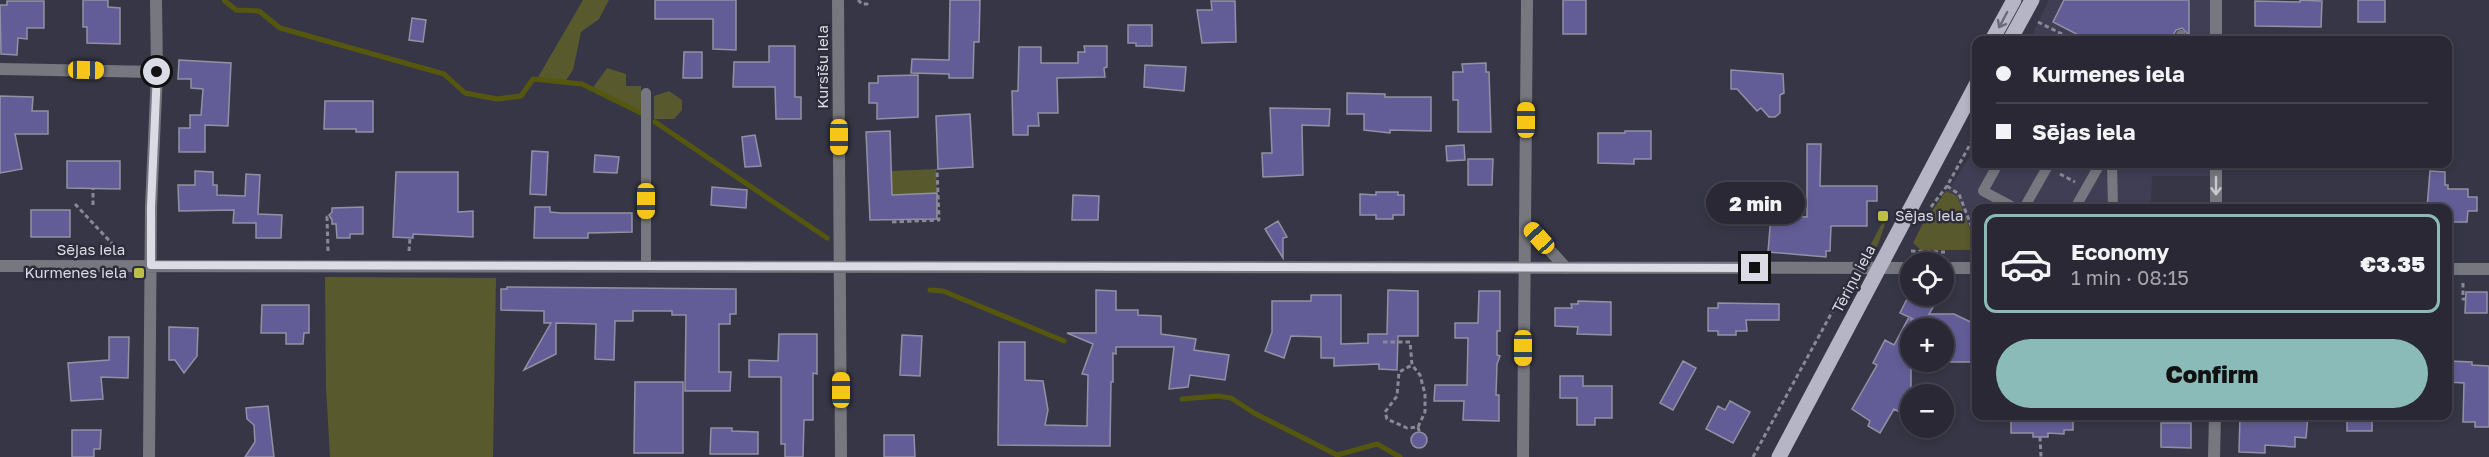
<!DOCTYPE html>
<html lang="en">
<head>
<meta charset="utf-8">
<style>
	:root { --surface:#292834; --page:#353440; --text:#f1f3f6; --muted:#a5a6ac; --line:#45444f; --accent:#8bbbb9 }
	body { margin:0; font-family:"Golos Text",sans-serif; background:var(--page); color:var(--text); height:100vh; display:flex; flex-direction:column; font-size:22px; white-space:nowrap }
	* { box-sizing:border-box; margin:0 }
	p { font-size:20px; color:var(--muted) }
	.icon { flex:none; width:33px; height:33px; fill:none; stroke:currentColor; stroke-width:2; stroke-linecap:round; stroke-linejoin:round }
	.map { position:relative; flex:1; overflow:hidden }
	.panel { position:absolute; left:1972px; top:204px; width:480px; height:216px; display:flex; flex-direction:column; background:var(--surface); border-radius:12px; box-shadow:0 3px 9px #0003,0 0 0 2px var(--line) }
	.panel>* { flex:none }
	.top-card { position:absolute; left:1972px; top:36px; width:480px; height:132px; border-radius:12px; box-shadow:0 3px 9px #0003,0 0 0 2px var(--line); display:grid; align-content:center; height:132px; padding:0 24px; background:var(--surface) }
	.buttons { position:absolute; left:1900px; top:252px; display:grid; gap:12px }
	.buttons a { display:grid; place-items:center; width:54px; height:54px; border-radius:50%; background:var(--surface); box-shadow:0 3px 9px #0003,0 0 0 2px var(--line); font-size:30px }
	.end { position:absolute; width:27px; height:27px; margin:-14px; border:8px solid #dbdbe5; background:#111; box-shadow:0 0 0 3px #111 }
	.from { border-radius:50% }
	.bubble { position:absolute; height:42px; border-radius:21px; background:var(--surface); box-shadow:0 3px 9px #0003,0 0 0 2px var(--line); font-size:20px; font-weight:800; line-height:42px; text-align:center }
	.car { position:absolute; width:18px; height:36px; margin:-18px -9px; border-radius:8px; box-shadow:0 0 4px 2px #0007; background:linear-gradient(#f5c518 24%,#345 0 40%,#f5c518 0 76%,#345 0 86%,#f5c518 0) }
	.top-card b { display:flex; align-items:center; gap:21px; height:57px; font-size:22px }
	.top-card b+b { border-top:2px solid var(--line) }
	.top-card i { width:15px; height:15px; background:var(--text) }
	ul { padding:10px 0 0; list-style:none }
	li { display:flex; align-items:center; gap:18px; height:99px; margin:0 12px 9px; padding:0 12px; border:3px solid transparent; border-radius:12px }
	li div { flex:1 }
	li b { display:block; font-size:22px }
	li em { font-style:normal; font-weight:800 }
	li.current { border-color:var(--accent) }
	li>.icon { width:54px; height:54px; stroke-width:1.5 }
	.cta { display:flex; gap:12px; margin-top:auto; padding:12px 24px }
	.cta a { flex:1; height:69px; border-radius:36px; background:var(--accent); color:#111; font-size:24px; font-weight:800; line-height:69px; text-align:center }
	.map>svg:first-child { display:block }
	.built { fill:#403e54 }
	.green { fill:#585a2d }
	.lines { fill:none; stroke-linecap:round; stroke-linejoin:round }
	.stream { stroke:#56570e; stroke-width:5 }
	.building { fill:#635d97; stroke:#9291a4; stroke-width:1.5 }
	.path { stroke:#898895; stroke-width:3; stroke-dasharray:4.5 3; stroke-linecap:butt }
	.lane { stroke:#77777f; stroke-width:10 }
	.street { stroke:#77777f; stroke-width:12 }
	.primary { stroke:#b5b5c5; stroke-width:15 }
	.oneway { stroke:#6a6a79 }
	.oneway2 { stroke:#c7c7d1 }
	.route { stroke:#dbdbe5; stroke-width:8 }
	.poi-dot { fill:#bcbf44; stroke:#2d2c3b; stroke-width:2 }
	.labels { text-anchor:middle; stroke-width:5; stroke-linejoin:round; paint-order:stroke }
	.street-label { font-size:15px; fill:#dbdbe5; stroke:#2d2c3b }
	.poi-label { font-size:15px; fill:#dbdbe5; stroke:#2d2c3b; text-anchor:start }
</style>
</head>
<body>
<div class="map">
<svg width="2489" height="457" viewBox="0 0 2489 457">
	<rect width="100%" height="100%" fill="#373646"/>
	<path class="built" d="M 2049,0 L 2211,0 L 2211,40 L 2030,40 Z
		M 1977,145 L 1977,164 L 2211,164 L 2211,176 L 2152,176 L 2151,208 L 1977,208 L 1977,248 L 1920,248 L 1916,243 Z"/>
	<path class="green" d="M 583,0 L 609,0 L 599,19 L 581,32 L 573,70 L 565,82 L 537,79 Z
		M 607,68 L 626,74 L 626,86 L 641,86 L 641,113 L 592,89 Z
		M 669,91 L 682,100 L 682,110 L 674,119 L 654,119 L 654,96 Z
		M 936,169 L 937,193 L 892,195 L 892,171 Z
		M 1946,191 L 1957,196 L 1975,242 L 1972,250 L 1921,250 L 1913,243 L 1922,225 Z
		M 1885,223 C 1881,237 1877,251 1867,261 L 1862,261 L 1881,225 Z
		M 325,277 L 496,278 L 493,457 L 330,457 L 326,387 Z"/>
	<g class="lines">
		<path class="stream" d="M 224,0 L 236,10 L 259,11 L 280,28 L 444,74 L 465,93 L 497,99 L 521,96 L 533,79 L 582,84 L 641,113
			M 655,122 L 827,238
			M 930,290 L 943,291 L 1064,341
			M 1182,399 L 1218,396 L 1231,398 L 1254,413 L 1337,455 L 1377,444 L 1400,457"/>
	</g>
	<path class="building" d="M 83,0 L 108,0 L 108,7 L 120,8 L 120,44 L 87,43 L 87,27 L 83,27 Z
		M 655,0 L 736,0 L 736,50 L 713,49 L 713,19 L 655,19 Z
		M 950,0 L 980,0 L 979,42 L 974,42 L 973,78 L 949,78 L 949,74 L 911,73 L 912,59 L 949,60 Z
		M 1563,0 L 1586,0 L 1586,34 L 1563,34 Z
		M 2064,0 L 2189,0 L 2189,35 L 2182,28 L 2176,30 L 2173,35 L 2164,35 L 2161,40 L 2088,40 L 2053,22 Z
		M 2300,0 L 2322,1 L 2321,27 L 2255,26 L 2255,1 L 2300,2 Z
		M 2358,0 L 2385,0 L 2385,22 L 2358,22 Z
		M 7,1 L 44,1 L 44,28 L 27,28 L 27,39 L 18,38 L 17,55 L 1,54 L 0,5 L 7,5 Z
		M 1211,1 L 1235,1 L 1236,42 L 1202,43 L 1197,10 L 1212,10 Z
		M 412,18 L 426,20 L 423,42 L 409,40 Z
		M 1128,25 L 1152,25 L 1152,46 L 1136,46 L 1136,43 L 1128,43 Z
		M 769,46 L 795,46 L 795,97 L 801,97 L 801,119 L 776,119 L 775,87 L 733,87 L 734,62 L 769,62 Z
		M 1084,46 L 1107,46 L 1107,67 L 1104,68 L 1105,77 L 1057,78 L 1058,113 L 1038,113 L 1039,126 L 1028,126 L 1028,135 L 1013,135 L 1012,91 L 1018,91 L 1019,47 L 1041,47 L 1041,63 L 1078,63 L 1078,52 L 1085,52 Z
		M 684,52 L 702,52 L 702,78 L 683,78 Z
		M 179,60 L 231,63 L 228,126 L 205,125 L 205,152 L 179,152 L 179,128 L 190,128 L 190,115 L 201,115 L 203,89 L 191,88 L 191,79 L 178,79 Z
		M 1486,63 L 1486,72 L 1489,72 L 1491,132 L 1458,132 L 1458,100 L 1453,100 L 1453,72 L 1463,72 L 1462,64 Z
		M 1145,65 L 1186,67 L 1184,91 L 1144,87 Z
		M 1731,70 L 1783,74 L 1784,93 L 1780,95 L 1780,113 L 1775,117 L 1769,117 L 1761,108 L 1757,111 L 1737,89 L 1731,89 Z
		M 918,75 L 918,117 L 877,119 L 877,103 L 869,103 L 869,83 L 878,83 L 878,76 Z
		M 1347,93 L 1385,94 L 1385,97 L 1431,97 L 1431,131 L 1390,130 L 1390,133 L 1364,130 L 1364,114 L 1347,114 Z
		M 0,96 L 33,97 L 32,111 L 48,111 L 48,134 L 15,134 L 22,169 L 0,173 Z
		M 325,101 L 373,101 L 373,132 L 356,132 L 356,129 L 324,129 Z
		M 1270,108 L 1330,109 L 1329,126 L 1302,125 L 1303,175 L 1263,177 L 1262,153 L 1272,153 Z
		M 970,114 L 973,167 L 938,169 L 936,116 Z
		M 890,131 L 892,195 L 937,193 L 937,219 L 870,220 L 866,132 Z
		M 1625,131 L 1651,131 L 1651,159 L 1634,159 L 1634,164 L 1598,163 L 1598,133 L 1625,133 Z
		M 755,135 L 761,166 L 745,167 L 742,137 Z
		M 1807,144 L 1821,144 L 1820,186 L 1877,186 L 1877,201 L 1867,201 L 1867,226 L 1831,226 L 1830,251 L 1826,251 L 1826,257 L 1768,252 L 1771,215 L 1807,217 Z
		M 1464,145 L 1465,160 L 1447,161 L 1446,146 Z
		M 532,151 L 548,152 L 546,195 L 530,194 Z
		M 595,155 L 619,157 L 617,173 L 594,172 Z
		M 1468,159 L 1493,159 L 1492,185 L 1468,185 Z
		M 67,161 L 120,161 L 120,189 L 67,188 Z
		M 195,171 L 213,172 L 213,185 L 217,185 L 217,195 L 245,196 L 246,174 L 260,175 L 258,214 L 282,215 L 281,238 L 256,238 L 256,223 L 233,223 L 234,210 L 179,211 L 178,185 L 195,185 Z
		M 2430,171 L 2445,172 L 2445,185 L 2448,185 L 2448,189 L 2468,189 L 2468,197 L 2477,197 L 2477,211 L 2468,211 L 2467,222 L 2448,222 L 2448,208 L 2427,208 Z
		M 396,172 L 458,172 L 458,212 L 473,211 L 473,237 L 413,234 L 413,238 L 393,237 Z
		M 712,187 L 747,190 L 746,208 L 711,205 Z
		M 1376,192 L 1398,192 L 1398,195 L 1404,195 L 1404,215 L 1393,215 L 1393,219 L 1376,219 L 1376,215 L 1360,215 L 1360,194 L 1376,195 Z
		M 1073,195 L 1099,196 L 1098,220 L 1072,220 Z
		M 363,207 L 363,234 L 350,234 L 350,238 L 337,238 L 336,224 L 332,224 L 332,220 L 329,215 L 332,212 L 332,208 Z
		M 535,207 L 550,207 L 550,212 L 561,213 L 632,213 L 632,232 L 588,233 L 588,238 L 534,238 Z
		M 31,210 L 70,210 L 70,237 L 31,237 Z
		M 1278,221 L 1287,237 L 1283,238 L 1283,258 L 1265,229 Z
		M 507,287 L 736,289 L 736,314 L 730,314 L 730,324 L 719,324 L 719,372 L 731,372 L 730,391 L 685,391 L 686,315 L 672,315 L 672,311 L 633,311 L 633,321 L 615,321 L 614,360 L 595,359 L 596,324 L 556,323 L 556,354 L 524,370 L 551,323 L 544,323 L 544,311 L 501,310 L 501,289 L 507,289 Z
		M 1096,290 L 1116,291 L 1116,310 L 1138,310 L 1138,315 L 1161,316 L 1161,334 L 1196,339 L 1194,350 L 1229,355 L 1225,380 L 1190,375 L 1188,387 L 1169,389 L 1174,347 L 1116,347 L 1116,354 L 1113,353 L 1113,382 L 1111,382 L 1110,446 L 998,445 L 999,342 L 1025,342 L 1025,380 L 1043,381 L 1048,410 L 1045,425 L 1087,426 L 1088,375 L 1082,374 L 1093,344 L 1067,333 L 1096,333 Z
		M 1388,290 L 1418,291 L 1418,336 L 1398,336 L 1397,370 L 1379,369 L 1379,364 L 1334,366 L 1334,358 L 1321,358 L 1321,337 L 1291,336 L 1284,358 L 1265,351 L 1272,332 L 1272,301 L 1311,301 L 1311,295 L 1341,295 L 1341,344 L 1368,343 L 1368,334 L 1387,334 Z
		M 1479,291 L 1500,291 L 1500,331 L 1497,331 L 1497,355 L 1500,356 L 1497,364 L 1496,395 L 1499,395 L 1499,421 L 1463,420 L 1464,401 L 1434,401 L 1435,385 L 1467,385 L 1468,338 L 1455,338 L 1455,323 L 1478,323 Z
		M 1911,291 L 1911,296 L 1919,296 L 1935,304 L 1929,314 L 1954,314 L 1977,325 L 1977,362 L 1944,362 L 1944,328 L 1930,328 L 1911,318 L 1911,352 L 1906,362 L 1911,362 L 1911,418 L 1894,409 L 1880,433 L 1868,426 L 1870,421 L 1852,409 L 1877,365 L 1873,363 L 1885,340 L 1894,345 L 1909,317 L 1900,313 Z
		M 2466,292 L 2487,292 L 2487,313 L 2465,313 Z
		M 1578,301 L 1611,302 L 1611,335 L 1577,334 L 1578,327 L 1555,326 L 1555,308 L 1572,308 L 1571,304 L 1578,304 Z
		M 1718,303 L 1779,304 L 1779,320 L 1746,320 L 1747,331 L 1736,331 L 1736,335 L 1718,335 L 1718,331 L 1708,331 L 1708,308 L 1718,308 Z
		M 262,305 L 309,305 L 309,333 L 304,333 L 303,344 L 286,344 L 286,333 L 261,333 Z
		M 169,327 L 198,328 L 197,356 L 184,373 L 175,360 L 169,360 Z
		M 779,334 L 817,334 L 817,374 L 813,373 L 813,420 L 804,420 L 803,457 L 785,457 L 785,444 L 781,444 L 781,377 L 749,377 L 749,360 L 778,361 Z
		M 902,335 L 922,336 L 920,376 L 900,375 Z
		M 109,337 L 129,337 L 128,378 L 101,377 L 103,399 L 71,401 L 68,363 L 109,360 Z
		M 1683,361 L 1696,368 L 1673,410 L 1660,403 Z
		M 2448,361 L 2472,362 L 2472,365 L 2489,366 L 2489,427 L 2475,427 L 2475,422 L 2463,422 L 2464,383 L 2448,382 Z
		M 1560,376 L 1583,376 L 1583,386 L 1612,386 L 1612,418 L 1595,418 L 1595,425 L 1577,425 L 1577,398 L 1560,398 Z
		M 635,382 L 683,382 L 683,453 L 634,453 Z
		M 1730,401 L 1750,412 L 1733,443 L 1706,429 L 1718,406 L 1725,410 Z
		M 268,406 L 274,457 L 245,457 L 255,442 L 254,425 L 247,419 L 246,408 Z
		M 2011,416 L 2073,416 L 2073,430 L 2064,430 L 2064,434 L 2048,433 L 2048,437 L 2033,437 L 2033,433 L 2011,433 Z
		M 2240,416 L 2308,416 L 2306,438 L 2295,437 L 2295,447 L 2265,445 L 2265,453 L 2239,452 Z
		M 2347,416 L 2372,416 L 2372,431 L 2347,431 Z
		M 2161,423 L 2191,423 L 2191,448 L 2161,447 Z
		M 711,428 L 732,428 L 732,431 L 758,432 L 758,454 L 710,454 Z
		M 72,430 L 101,430 L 100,449 L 94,449 L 94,457 L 72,457 Z
		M1411 440a8 8 0 1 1 16 0a8 8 0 1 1-16 0Z
		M 884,435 L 914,435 L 915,457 L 884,457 Z"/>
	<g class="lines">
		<path class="path" d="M 858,0 L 862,4 L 867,4 L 867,0
			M 2038,22 L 2074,40
			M 2060,174 L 2075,182
			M 1947,186 L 1959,194 L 1977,241
			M 75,204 L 119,251
			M 93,205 L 93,189
			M 1931,207 L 1947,186 L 1977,132
			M 892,222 L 939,220 L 937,169
			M 328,251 L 327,217 L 330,217
			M 409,251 L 410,238
			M 1911,251 L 1945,252
			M 2463,283 L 2463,299 L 2465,299
			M 1383,342 L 1410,342 L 1412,365 L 1420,375 L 1425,394 L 1425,412 L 1418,427 L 1407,428 L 1387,419 L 1385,412 L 1397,396 L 1399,372 L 1412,365
			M 1418,427 L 1420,434
			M 2040,437 L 2041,457
			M 1753,457 L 1849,281"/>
		<path class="lane" d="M 2180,40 L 2181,35
			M 1998,164 L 1983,191 L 2015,208
			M 2112,164 L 2113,208
			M 2024,208 L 2049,164
			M 2075,208 L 2100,164
			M 646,265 L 646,93"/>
		<path class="street" d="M 838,0 L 841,457
			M 2216,40 L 2216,0
			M 0,69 L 157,72
			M 2216,164 L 2216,208
			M 1525,223 L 1566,268
			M 0,266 L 1911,268
			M 1944,268 L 1977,268
			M 2448,269 L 2489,269
			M 149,457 L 151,207 L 157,72 L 156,0
			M 1523,457 L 1527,0
			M 2214,457 L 2215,416"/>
		<path class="primary" d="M 1992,40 L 2014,0
			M 2010,40 L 2032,0
			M 1779,457 L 1977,83"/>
	</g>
	<defs><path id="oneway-shaft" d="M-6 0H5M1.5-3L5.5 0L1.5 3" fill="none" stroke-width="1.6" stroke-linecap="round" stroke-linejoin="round" transform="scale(1.5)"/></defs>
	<use class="oneway" href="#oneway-shaft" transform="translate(2003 20) rotate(118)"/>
	<use class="oneway2" href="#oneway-shaft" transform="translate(2216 186) rotate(90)"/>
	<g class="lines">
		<path class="route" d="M 157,72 L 151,207 L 151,265 L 1755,268"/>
	</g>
	<g class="poi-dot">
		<rect x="1877" y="210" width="12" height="12" rx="3"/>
		<rect x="133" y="267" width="12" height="12" rx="3"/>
	</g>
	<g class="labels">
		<g class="street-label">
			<text transform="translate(823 67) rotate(-90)" y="5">Kursīšu iela</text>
			<text x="91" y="255">Sējas iela</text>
			<text transform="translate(1854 279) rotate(-62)" y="5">Tēriņu iela</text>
		</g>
		<g class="poi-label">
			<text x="1895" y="221">Sējas iela</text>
			<text x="127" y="278" text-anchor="end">Kurmenes iela</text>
		</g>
	</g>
</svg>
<div class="buttons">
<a><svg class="icon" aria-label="locate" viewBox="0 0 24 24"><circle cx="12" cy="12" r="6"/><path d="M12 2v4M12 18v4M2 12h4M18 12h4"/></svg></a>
<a>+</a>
<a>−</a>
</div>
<i class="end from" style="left:157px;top:72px"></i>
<i class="end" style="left:1755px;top:268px"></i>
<div class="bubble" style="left:1706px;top:182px;width:99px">2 min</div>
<i class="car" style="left:86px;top:70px;rotate:91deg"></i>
<i class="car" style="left:1526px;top:120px;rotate:0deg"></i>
<i class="car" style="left:839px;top:137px;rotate:180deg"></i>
<i class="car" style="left:646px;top:201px;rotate:180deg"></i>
<i class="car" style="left:1539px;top:238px;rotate:318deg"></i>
<i class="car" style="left:1523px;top:348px;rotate:180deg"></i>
<i class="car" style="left:841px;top:390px;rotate:0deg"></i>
<div class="top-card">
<b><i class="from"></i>Kurmenes iela</b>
<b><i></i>Sējas iela</b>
</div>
<section class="panel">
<ul>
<li class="current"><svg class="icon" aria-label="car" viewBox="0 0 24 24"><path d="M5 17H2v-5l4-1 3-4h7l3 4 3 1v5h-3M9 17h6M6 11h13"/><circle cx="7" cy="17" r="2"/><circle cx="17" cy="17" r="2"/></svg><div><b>Economy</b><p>1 min · 08:15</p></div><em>€3.35</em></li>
</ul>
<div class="cta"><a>Confirm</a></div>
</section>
</div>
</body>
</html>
